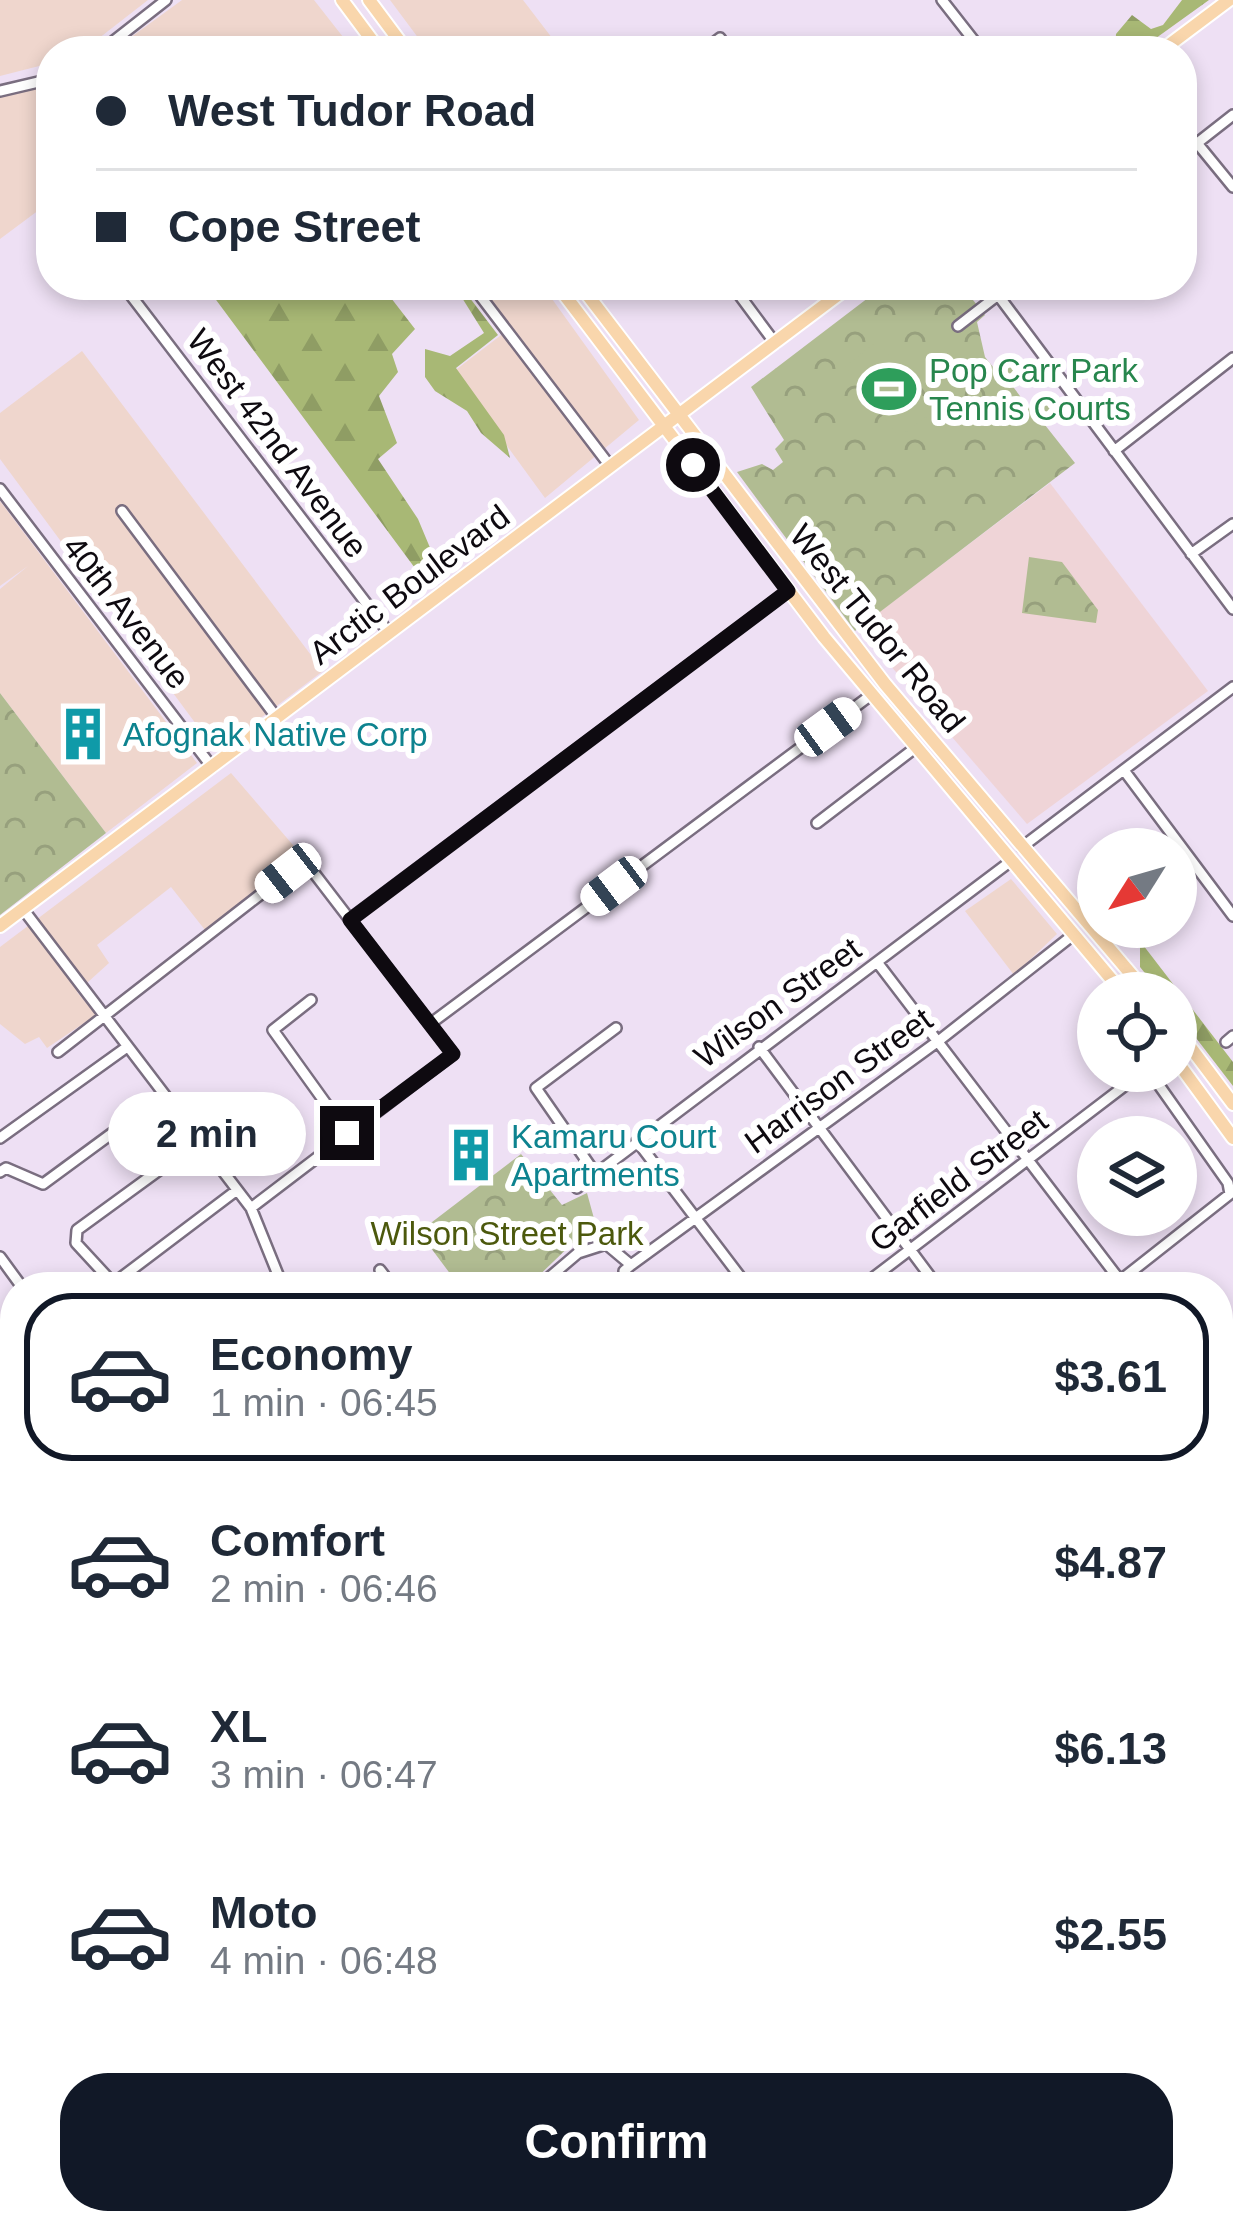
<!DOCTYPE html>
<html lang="en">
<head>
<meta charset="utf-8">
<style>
	:root { --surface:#fff; --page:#f6f6f7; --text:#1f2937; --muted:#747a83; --line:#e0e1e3; --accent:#111827 }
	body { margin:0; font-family:Helvetica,sans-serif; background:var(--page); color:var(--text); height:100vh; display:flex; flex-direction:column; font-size:45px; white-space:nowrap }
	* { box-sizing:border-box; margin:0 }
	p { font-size:39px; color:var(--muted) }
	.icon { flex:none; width:66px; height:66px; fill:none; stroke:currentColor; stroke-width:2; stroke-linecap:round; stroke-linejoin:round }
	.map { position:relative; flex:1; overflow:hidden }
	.drawer { position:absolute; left:0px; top:1272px; width:1233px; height:963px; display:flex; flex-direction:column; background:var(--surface); border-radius:48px 48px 0 0; box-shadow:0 6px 18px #0003 }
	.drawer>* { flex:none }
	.hud { position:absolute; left:36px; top:36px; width:1161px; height:264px; border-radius:48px; box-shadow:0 6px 18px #0003; display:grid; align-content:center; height:264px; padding:0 60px; background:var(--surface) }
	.needle { width:78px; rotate:233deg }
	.fabs { position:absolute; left:1077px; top:828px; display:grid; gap:24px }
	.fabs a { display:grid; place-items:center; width:120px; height:120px; border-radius:50%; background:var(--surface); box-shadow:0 6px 18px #0003; font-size:60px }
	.end { position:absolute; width:54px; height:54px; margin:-27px; border:15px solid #0e0a10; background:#fff; box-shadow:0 0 0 6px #fff }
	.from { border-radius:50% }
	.bubble { position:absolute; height:84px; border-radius:42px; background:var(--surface); box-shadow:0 6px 18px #0003; font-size:39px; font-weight:700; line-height:84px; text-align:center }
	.car { position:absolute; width:36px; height:72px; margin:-36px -18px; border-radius:15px; box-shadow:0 0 9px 3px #0007; background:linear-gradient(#fff 24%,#345 0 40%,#fff 0 76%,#345 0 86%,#fff 0) }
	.hud b { display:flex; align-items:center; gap:42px; height:114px; font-size:45px }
	.hud b+b { border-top:3px solid var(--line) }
	.hud i { width:30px; height:30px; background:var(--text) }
	ul { padding:21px 0 0; list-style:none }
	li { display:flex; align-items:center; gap:36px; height:168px; margin:0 24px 18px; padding:0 36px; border:6px solid transparent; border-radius:48px }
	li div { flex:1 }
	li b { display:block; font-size:45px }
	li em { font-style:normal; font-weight:700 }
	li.current { border-color:var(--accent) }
	li>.icon { width:108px; height:108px; stroke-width:1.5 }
	.primary-button { display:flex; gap:24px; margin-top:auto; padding:24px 60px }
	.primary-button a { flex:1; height:138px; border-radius:48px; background:var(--accent); color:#fff; font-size:48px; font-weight:700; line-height:138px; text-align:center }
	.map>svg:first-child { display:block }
	.commercial { fill:#efd6cd }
	.education { fill:#efd4d7 }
	.forest { fill:url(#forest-firs) }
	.park { fill:url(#park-crowns) }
	.garden { fill:#b1bc92 }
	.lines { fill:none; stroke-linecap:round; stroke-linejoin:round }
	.stream { stroke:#7ca5db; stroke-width:3 }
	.minor-casing { stroke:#7a6e80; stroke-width:14 }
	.major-casing { stroke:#fff; stroke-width:16 }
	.minor { stroke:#fff; stroke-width:9 }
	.major { stroke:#f9d6ac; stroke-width:12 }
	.rail { stroke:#322d35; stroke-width:3; stroke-dasharray:15 15; stroke-linecap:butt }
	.route { stroke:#0e0a10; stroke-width:15 }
	.labels { text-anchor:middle; stroke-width:12; stroke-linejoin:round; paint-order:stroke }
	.leisure-label { font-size:33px; fill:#27864d; stroke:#fff; text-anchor:start }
	.street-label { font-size:33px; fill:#0e0a10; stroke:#fff }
	.culture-label { font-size:33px; fill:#0d838f; stroke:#fff; text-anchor:start }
	.park-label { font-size:33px; fill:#4c590d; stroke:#fff }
</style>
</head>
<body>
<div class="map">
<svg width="1233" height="2234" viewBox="0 0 1233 2234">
	<defs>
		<pattern id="forest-firs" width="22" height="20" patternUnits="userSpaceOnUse" patternTransform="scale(3)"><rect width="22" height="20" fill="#a8b875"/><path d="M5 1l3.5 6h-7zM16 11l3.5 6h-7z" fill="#8f9d64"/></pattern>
		<pattern id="park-crowns" width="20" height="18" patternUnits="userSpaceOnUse" patternTransform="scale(3)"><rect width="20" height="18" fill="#b1bc92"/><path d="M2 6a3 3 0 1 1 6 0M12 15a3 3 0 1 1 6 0" fill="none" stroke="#97a07d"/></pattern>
	</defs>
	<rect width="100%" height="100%" fill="#eee0f4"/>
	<path class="commercial" d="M 0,0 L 148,0 L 85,49 L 51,51 L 51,63 L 0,76 Z
		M 182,0 L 314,0 L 354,51 L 293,51 L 282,37 L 264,51 L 112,51 Z
		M 390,0 L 523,0 L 562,51 L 428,51 Z
		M 51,78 L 51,201 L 0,239 L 0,91 Z
		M 474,285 L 542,285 L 639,420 L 545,498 L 453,372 L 509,329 Z
		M 82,351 L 323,671 L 222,747 L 213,747 L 0,459 L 0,413 Z
		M 0,501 L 197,763 L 106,833 L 0,693 L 0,589 L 28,566 L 0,586 Z
		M 231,773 L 305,859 L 209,935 L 171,887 L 97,945 L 109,963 L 77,992 L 96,1015 L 47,1048 L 39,1037 L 25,1044 L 0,1024 L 0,947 Z
		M 1011,879 L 1057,934 L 1014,975 L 965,911 Z
		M 1218,2200 L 1233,2210 L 1233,2234 L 1141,2234 L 1127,2223 L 1218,2220 Z
		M 872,2220 L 1038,2220 L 1030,2234 L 872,2234 L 867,2228 Z"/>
	<path class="education" d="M 1050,483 L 1208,691 L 1027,824 L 858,628 Z"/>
	<path class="forest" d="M 1182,0 L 1209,0 L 1138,51 L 1115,49 L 1116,34 L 1132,15 L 1151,29 L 1163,25 Z
		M 205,285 L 381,285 L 415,329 L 392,354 L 398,372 L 379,396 L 397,443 L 378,459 L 418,519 L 441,574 L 429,587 Z
		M 454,285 L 460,285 L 498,335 L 456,368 L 504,435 L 510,458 L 481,433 L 467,411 L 435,391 L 425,377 L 425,349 L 450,356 L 484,333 Z
		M 1140,941 L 1233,1062 L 1233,1086 L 1176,1012 L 1176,993 L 1161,993 L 1140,967 Z"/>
	<path class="park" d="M 885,285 L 961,285 L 985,315 L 977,322 L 985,357 L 997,372 L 1010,362 L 1016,372 L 1008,380 L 1029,408 L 1045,397 L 1057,415 L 1045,425 L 1075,463 L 855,631 L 737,472 L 762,464 L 773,470 L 783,462 L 775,449 L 784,440 L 751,387 Z
		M 1029,557 L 1062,562 L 1098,610 L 1096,623 L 1022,613 Z
		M 0,693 L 106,833 L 0,915 Z
		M 521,1154 L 562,1205 L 587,1193 L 598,1233 L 579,1237 L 527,1287 L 460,1287 L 419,1232 Z"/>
	<path class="garden" d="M 878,341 L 933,412 L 899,437 L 845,366 Z"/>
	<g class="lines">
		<path class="stream" d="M 1218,1656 L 1233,1666"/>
		<defs>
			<path id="minor" d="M 942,0 L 982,51
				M 101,51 L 166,0
				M 703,51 L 720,38 L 729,51
				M 0,91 L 51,79
				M 1197,143 L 1233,187
				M 1182,155 L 1233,115
				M 123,285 L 389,633
				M 472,285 L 610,466
				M 732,285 L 775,343
				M 998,295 L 1233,609
				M 958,326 L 1011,285
				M 1114,451 L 1233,358
				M 0,489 L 212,767
				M 122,511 L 277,718
				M 1191,554 L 1233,524
				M 1126,773 L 1233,916
				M 817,823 L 915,748
				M 1022,847 L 1233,687
				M 23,909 L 251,1208 L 283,1287
				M 350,919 L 788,591
				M 877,962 L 1125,1287
				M 311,1000 L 273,1030 L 347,1133
				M 1096,1015 L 1098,1015
				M 430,1024 L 871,695
				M 1226,1042 L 1233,1036
				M 759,1047 L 938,1287
				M 58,1052 L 288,873 L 311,869 L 453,1054 L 251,1208
				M 0,1138 L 127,1047
				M 199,1141 L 77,1230 L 76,1243 L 112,1282 L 118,1280 L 237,1190
				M 637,1141 L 748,1287
				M 0,1172 L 6,1168 L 43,1184 L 164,1095
				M 595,1173 L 536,1088 L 616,1028
				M 577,1188 L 1011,861
				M 0,1257 L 22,1287
				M 631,1265 L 941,1039 L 1073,935
				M 380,1270 L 393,1287
				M 538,1287 L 578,1253 L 606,1244 L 631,1265
				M 627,1287 L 624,1271 L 631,1265
				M 861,1287 L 1144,1071
				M 1112,1287 L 1230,1194 L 1228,1183 L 1149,1071
				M 1218,1537 L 1233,1525
				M 0,1538 L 15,1527
				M 1218,1567 L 1233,1586
				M 1218,1747 L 1233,1756
				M 1218,1819 L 1233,1795
				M 0,1952 L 15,1972
				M 1218,2086 L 1233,2062
				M 0,2183 L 15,2203
				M 1218,2193 L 1233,2201
				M 28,2220 L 39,2234
				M 202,2220 L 214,2234
				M 635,2220 L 645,2234
				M 345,2234 L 364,2220
				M 582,2234 L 601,2220
				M 736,2234 L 756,2220
				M 935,2234 L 944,2220"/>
			<path id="major" d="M 342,0 L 380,51
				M 369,0 L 407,51
				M 1161,51 L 1229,0
				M 557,285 L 824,637 L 1123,993
				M 580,285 L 885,684 L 1147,993
				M 0,926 L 851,285
				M 1176,1028 L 1233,1104
				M 1176,1060 L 1233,1138
				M 0,1382 L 15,1402
				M 1218,1407 L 1233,1396
				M 1218,1439 L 1233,1427
				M 0,1845 L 15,1840
				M 1082,2220 L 1097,2234
				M 1103,2220 L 1121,2234
				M 104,2234 L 122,2220
				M 144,2234 L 163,2220"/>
		</defs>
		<use href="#minor" class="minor-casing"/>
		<use href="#major" class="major-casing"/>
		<use href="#minor" class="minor"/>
		<use href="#major" class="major"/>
		<path class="rail" d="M 1218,2003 L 1233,1979
			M 1074,2234 L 1083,2220"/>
	</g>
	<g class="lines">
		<path class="route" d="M 347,1133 L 453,1054 L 350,920 L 788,591 L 693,465"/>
	</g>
	<defs>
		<symbol id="stadium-bare" viewBox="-9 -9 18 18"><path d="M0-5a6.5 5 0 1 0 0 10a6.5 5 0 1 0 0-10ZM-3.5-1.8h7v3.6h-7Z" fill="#2e9e5b" stroke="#fff" stroke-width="2.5" paint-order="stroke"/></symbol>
		<symbol id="building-bare" viewBox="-9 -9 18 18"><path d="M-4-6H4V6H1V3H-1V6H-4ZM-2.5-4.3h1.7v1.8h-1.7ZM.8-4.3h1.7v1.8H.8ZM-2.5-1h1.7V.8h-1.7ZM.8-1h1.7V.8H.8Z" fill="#0f9aa8" stroke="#fff" stroke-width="2.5" paint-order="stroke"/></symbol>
	</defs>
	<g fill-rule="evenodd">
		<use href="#stadium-bare" x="851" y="351" width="76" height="76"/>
		<use href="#building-bare" x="45" y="696" width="76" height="76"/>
		<use href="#building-bare" x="433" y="1117" width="76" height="76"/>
	</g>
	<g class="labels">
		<g class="leisure-label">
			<text x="929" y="382">Pop Carr Park<tspan x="929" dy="38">Tennis Courts</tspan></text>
		</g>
		<g class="street-label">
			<text transform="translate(278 443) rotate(53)" y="12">West 42nd Avenue</text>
			<text transform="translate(409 584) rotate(-37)" y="12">Arctic Boulevard</text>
			<text transform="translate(127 612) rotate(52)" y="12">40th Avenue</text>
			<text transform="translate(878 628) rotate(51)" y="12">West Tudor Road</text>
			<text transform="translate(777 1002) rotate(-36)" y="12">Wilson Street</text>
			<text transform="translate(838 1080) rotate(-36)" y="12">Harrison Street</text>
			<text transform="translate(958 1180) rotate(-37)" y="12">Garfield Street</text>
		</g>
		<g class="culture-label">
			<text x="123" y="746">Afognak Native Corp</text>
			<text x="511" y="1148">Kamaru Court<tspan x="511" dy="38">Apartments</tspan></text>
		</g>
		<g class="park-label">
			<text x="507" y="1245">Wilson Street Park</text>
		</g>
	</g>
</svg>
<div class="fabs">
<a><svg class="needle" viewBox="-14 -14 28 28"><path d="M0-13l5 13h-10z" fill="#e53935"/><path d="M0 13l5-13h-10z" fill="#747a83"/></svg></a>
<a><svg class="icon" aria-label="locate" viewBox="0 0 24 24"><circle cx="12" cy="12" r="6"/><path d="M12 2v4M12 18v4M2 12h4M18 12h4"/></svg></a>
<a><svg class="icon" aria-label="layers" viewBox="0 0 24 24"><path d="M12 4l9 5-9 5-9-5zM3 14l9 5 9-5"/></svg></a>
</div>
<i class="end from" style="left:693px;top:465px"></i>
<i class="end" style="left:347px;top:1133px"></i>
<div class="bubble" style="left:108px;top:1092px;width:198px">2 min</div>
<i class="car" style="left:828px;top:727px;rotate:54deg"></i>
<i class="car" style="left:288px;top:873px;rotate:232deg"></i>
<i class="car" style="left:614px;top:886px;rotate:233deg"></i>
<div class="hud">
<b><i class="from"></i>West Tudor Road</b>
<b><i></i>Cope Street</b>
</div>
<section class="drawer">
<ul>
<li class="current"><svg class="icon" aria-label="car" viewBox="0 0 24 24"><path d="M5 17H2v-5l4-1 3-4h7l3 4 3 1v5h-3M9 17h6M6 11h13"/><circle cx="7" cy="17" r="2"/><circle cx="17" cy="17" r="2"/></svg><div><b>Economy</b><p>1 min · 06:45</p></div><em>$3.61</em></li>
<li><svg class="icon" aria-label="car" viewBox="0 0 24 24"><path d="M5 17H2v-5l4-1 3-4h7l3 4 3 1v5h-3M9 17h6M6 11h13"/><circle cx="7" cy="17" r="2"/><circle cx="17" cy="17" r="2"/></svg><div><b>Comfort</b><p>2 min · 06:46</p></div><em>$4.87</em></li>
<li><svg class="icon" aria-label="car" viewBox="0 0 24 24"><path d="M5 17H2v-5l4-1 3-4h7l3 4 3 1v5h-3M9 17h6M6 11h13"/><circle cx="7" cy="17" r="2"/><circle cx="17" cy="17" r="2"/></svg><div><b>XL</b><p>3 min · 06:47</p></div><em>$6.13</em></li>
<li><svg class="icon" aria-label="car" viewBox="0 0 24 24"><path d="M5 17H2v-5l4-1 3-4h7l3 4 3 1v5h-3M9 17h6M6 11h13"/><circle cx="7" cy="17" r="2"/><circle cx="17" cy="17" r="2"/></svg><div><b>Moto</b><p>4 min · 06:48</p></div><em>$2.55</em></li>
</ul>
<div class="primary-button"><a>Confirm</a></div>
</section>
</div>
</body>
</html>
